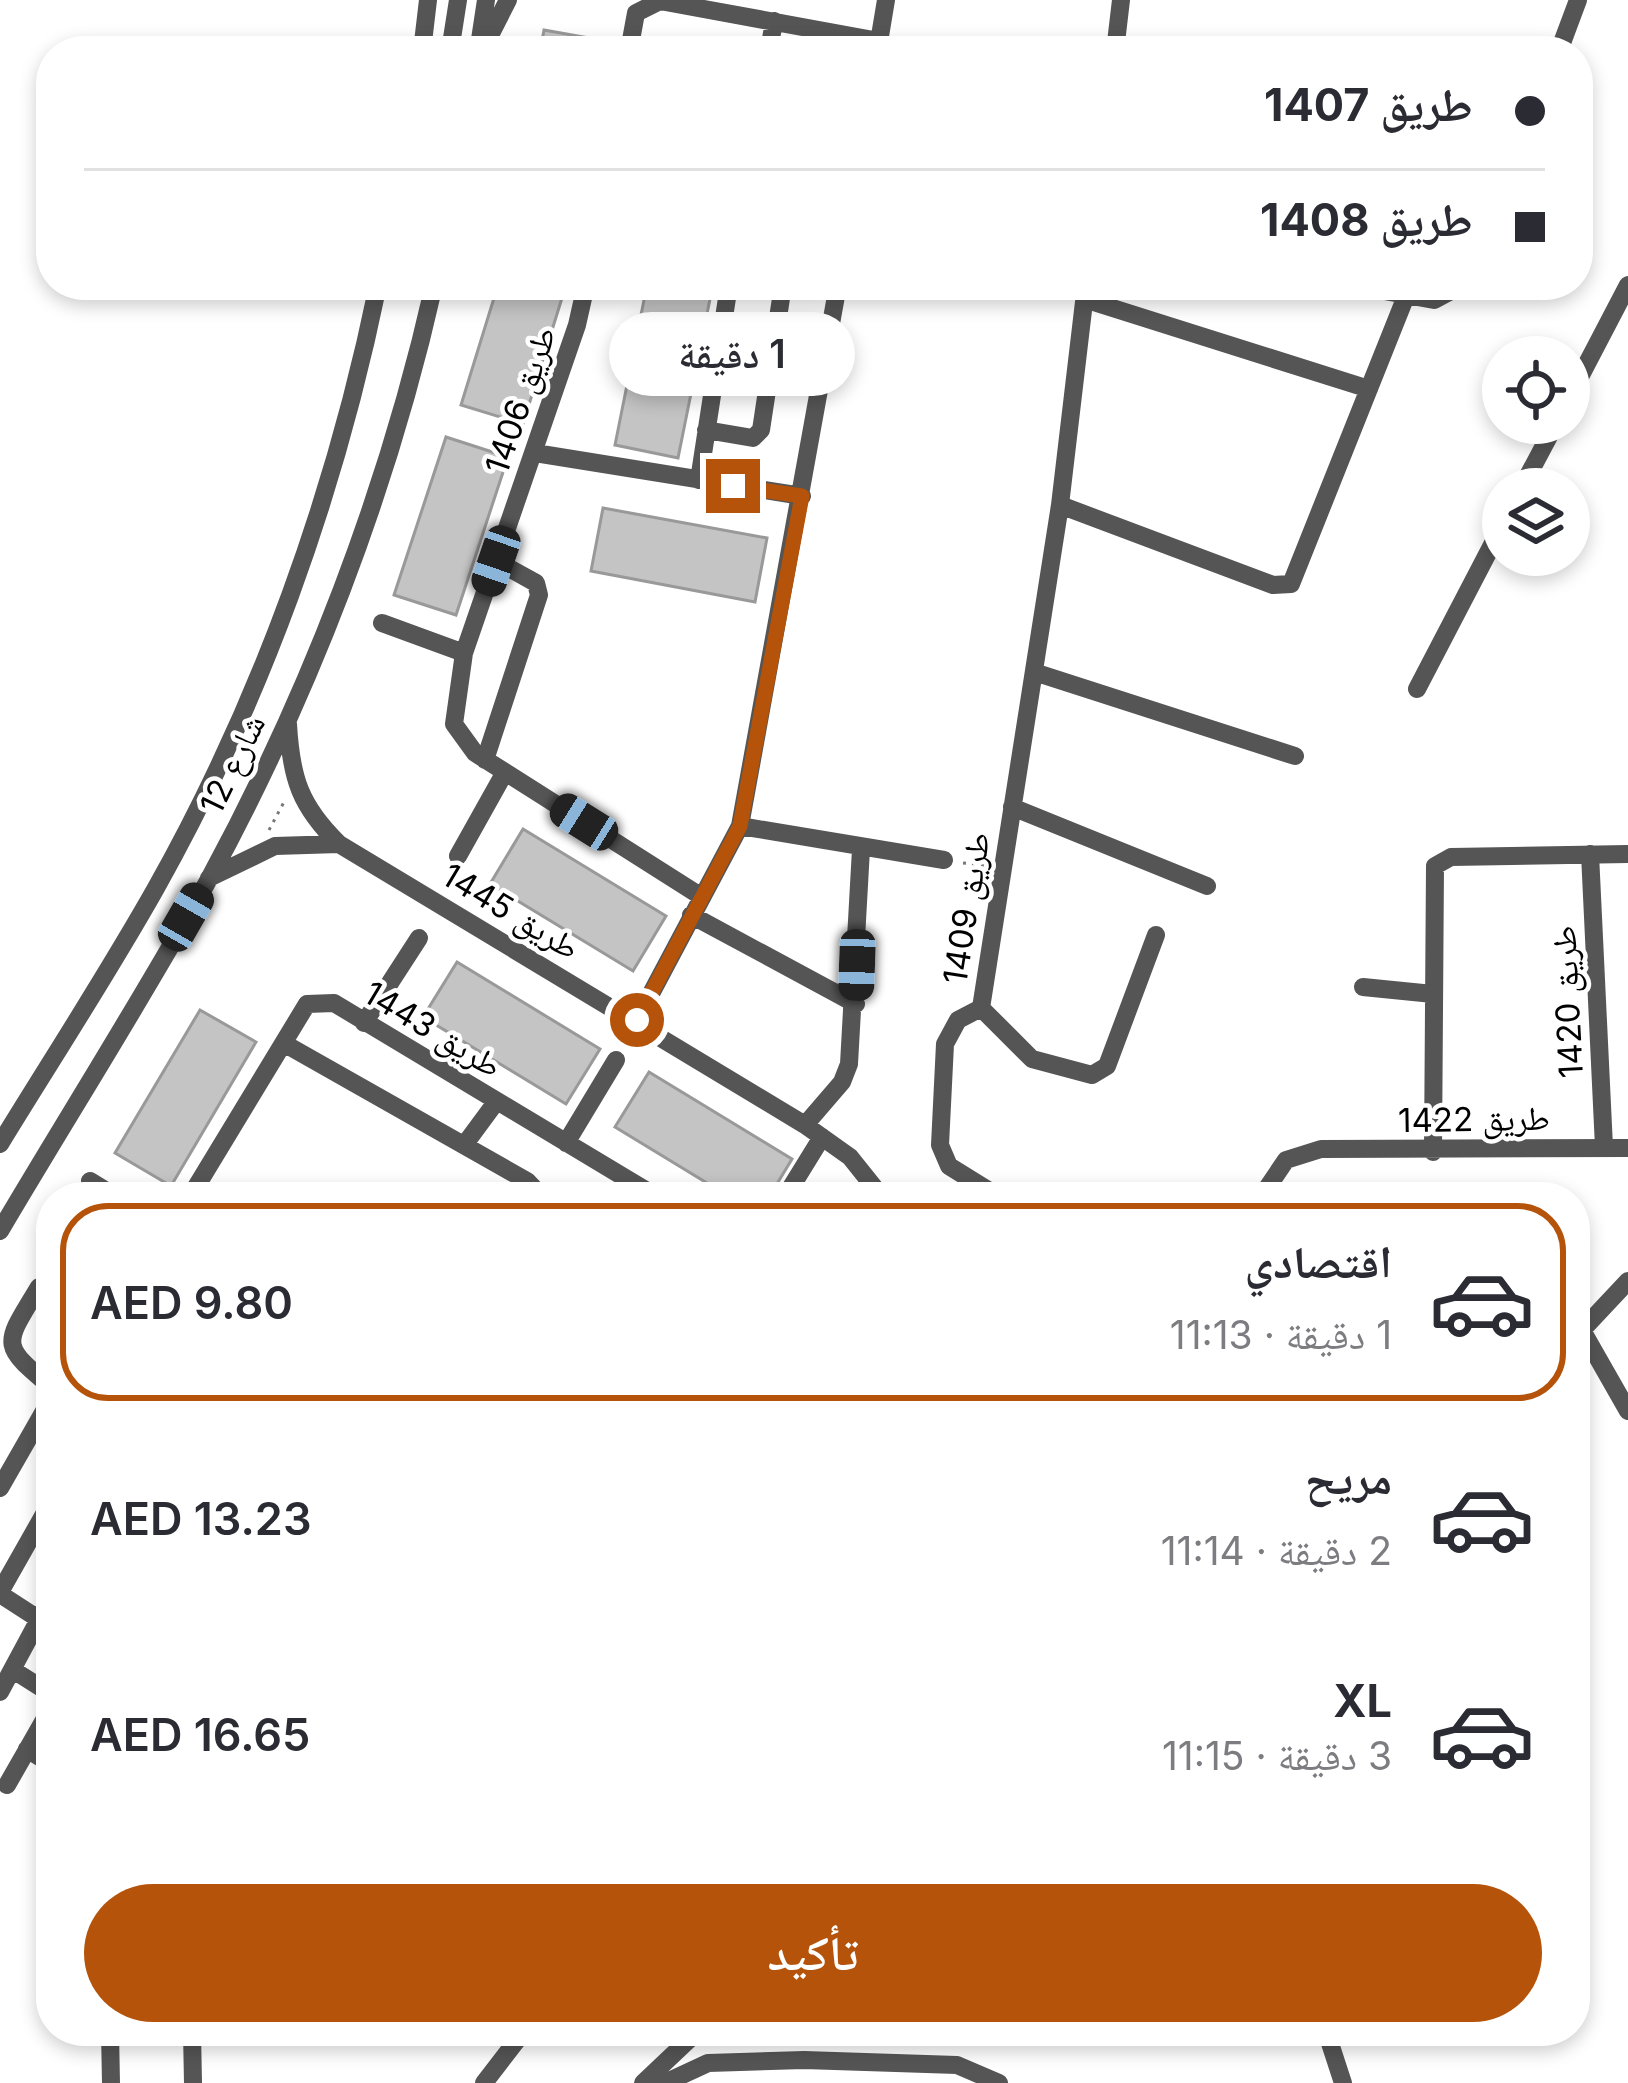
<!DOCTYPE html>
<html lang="ar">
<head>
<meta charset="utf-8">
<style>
	:root { --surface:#fff; --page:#f7f7f7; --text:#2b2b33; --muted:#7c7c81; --line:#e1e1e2; --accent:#b45309 }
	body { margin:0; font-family:Inter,"Noto Naskh Arabic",sans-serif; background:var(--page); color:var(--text); direction:rtl; height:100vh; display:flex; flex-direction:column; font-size:45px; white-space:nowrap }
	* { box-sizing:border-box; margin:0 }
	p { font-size:39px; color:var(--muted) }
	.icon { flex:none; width:66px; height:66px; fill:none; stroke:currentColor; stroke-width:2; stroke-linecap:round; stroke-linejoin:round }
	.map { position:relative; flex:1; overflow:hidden; direction:ltr }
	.side { position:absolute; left:36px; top:1182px; width:1554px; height:864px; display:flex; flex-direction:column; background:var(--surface); border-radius:48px; box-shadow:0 6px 18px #0003; direction:rtl }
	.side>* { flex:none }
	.top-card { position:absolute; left:36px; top:36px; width:1557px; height:264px; border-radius:48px; box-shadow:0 6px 18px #0003; direction:rtl; display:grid; align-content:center; height:264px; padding:0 48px; background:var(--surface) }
	.buttons { position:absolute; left:1482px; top:336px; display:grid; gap:24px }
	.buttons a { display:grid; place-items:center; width:108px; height:108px; border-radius:50%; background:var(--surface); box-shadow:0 6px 18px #0003; font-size:60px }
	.end { position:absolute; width:54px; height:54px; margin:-27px; border:15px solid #b45309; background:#fff; box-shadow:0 0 0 6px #fff }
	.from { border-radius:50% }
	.bubble { position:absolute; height:84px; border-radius:42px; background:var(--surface); box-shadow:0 6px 18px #0003; font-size:39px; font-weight:600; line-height:84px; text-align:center; direction:rtl }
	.car { position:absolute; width:36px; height:72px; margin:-36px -18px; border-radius:15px; box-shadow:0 0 9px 3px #0007; background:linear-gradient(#222 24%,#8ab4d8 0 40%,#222 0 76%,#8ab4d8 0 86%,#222 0) }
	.top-card b { display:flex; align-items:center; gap:42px; height:114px; font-size:45px }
	.top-card b+b { border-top:3px solid var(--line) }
	.top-card i { width:30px; height:30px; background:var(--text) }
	ul { padding:21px 0 0; list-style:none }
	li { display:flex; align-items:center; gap:36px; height:198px; margin:0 24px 18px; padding:0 24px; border:6px solid transparent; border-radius:48px }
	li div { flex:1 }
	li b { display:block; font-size:45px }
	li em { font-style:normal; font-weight:600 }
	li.active { border-color:var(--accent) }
	li>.icon { width:108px; height:108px; stroke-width:1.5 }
	.action { display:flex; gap:24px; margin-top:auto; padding:24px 48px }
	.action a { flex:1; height:138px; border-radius:72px; background:var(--accent); color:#fff; font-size:48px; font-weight:600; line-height:138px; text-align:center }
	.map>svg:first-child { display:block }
	.building { fill:#c4c4c4; stroke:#999; stroke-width:3 }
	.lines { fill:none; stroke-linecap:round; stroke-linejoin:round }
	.path { stroke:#777; stroke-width:3; stroke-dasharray:3 6; stroke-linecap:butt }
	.minor { stroke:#555; stroke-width:18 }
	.route { stroke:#b45309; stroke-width:15 }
	.labels { text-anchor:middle; stroke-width:9; stroke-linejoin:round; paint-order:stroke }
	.street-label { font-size:33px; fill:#000; stroke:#fff }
</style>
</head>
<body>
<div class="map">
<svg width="1628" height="2083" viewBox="0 0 1628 2083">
	<rect width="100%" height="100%" fill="#fff"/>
	<path class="building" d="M 544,30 L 617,43 L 616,51 L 540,51 Z
		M 498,285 L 566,285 L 523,424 L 461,405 Z
		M 647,285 L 711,294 L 678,458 L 615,445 Z
		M 446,437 L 508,457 L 456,615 L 394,595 Z
		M 603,508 L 767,538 L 755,602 L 591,571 Z
		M 523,829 L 666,916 L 633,971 L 490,884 Z
		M 457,962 L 600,1049 L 566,1104 L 423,1017 Z
		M 200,1010 L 256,1042 L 171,1186 L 115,1153 Z
		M 649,1072 L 792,1159 L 769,1197 L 730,1197 L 615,1127 Z"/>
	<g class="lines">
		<path class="path" d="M 269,830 L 284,802
			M 963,863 L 984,865"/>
		<path class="minor" d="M 479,46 L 486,0
			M 878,48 L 886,0
			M 422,51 L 428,0
			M 450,51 L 458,0
			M 482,51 L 508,0
			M 629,51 L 636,13 L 660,1 L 879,41
			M 769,51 L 774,21
			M 1115,51 L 1121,0
			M 1559,51 L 1578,0
			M 586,285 L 577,325 L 464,653 L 454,724 L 475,753 L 702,897
			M 1086,285 L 1060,505 L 981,1008 L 1032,1059 L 1092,1075 L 1107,1066 L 1156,935
			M 1351,285 L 1434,300 L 1462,285
			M 1084,299 L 1369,389
			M 1569,398 L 1628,285
			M 706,430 L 753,438 L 761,430 L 783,285
			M 535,453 L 802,496
			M 699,480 L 729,285
			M 1521,489 L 1556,423
			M 1060,505 L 1273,585 L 1291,584 L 1406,296
			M 382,623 L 464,653
			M 1034,672 L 1295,756
			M 1417,689 L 1503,524
			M 288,724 C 291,778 300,806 339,844 L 805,1125 L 850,1157 L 882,1197
			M 485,760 L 539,595 L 536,583 L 496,561
			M 1012,807 L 1207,886
			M 740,826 L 944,860
			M 1590,854 L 1604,1147
			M 458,856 L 505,772
			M 209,878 L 275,846 L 339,844
			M 691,915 L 856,1004
			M 1363,987 L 1433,994
			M 981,1008 L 958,1020 L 945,1044 L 940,1145 L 949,1166 L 999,1197
			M 637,1020 L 740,826 L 838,285
			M 364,1023 L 419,938
			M 285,1044 L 527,1181 L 542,1197
			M 805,1125 L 842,1082 L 849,1064 L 861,849
			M 566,1143 L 616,1060
			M 0,1144 C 52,1059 107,975 156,888 C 261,701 335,495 378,285
			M 465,1144 L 496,1102
			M 1433,1152 L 1435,866 L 1451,857 L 1628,854
			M 90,1181 L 116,1197
			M 1505,1195 L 1506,1197
			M 190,1197 L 307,1004 L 334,1003 L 657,1197
			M 785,1197 L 822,1137
			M 1261,1197 L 1286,1160 L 1321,1149 L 1628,1148
			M 0,1231 C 69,1114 143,998 209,879 C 309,695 388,490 434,285
			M 39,1287 C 3,1346 0,1344 51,1387
			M 1575,1318 L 1628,1411
			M 1582,1330 L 1628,1281
			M 0,1488 L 51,1399
			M 0,1592 L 51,1502
			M 0,1594 L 37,1618
			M 13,1670 L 51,1694
			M 0,1692 L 51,1597
			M 27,1749 L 51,1764
			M 7,1785 L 51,1708
			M 110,2031 L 111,2083
			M 192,2031 L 193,2083
			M 1326,2031 L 1343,2083
			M 484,2083 L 524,2031
			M 643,2083 L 698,2031
			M 665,2083 L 708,2063 L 804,2060 L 957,2065 L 999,2083"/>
	</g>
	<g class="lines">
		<path class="route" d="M 637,1020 L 740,826 L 802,496 L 733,486"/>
	</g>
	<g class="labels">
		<g class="street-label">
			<text transform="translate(520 400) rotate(-71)" y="12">طريق 1406</text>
			<text transform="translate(232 764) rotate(-64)" y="12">شارع 12</text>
			<text transform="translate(966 908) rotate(-81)" y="12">طريق 1409</text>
			<text transform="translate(511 911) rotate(31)" y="12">طريق 1445</text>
			<text transform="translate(1567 1002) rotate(-93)" y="12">طريق 1420</text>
			<text transform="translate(433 1029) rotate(31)" y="12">طريق 1443</text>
			<text transform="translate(1474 1119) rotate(-1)" y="12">طريق 1422</text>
		</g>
	</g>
</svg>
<div class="buttons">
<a><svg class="icon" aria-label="locate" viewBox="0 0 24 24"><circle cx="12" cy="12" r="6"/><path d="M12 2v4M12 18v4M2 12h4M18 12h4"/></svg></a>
<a><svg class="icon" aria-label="layers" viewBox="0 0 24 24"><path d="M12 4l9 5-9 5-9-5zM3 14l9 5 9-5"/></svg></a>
</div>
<i class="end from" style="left:637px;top:1020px"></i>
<i class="end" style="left:733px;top:486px"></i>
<div class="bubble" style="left:609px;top:312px;width:246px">1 دقيقة</div>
<i class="car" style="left:496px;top:561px;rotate:199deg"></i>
<i class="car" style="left:584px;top:822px;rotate:302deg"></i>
<i class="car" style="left:186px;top:917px;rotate:30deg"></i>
<i class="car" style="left:857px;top:965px;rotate:182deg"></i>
<div class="top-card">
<b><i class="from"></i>طريق 1407</b>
<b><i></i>طريق 1408</b>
</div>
<section class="side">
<ul>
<li class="active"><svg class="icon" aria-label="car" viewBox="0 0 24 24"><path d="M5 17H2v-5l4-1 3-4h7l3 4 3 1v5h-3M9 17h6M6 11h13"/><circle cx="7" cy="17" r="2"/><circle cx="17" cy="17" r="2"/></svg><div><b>اقتصادي</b><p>1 دقيقة · 11:13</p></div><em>AED 9.80</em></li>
<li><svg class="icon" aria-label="car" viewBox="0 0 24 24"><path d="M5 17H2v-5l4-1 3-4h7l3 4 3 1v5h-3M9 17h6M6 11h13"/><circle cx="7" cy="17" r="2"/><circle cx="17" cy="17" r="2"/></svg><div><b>مريح</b><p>2 دقيقة · 11:14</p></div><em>AED 13.23</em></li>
<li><svg class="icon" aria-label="car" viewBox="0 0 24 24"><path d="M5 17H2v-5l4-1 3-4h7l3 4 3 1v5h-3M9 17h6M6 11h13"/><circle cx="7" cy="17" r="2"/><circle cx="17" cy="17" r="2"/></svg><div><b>XL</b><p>3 دقيقة · 11:15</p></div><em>AED 16.65</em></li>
</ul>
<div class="action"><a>تأكيد</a></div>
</section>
</div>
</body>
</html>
